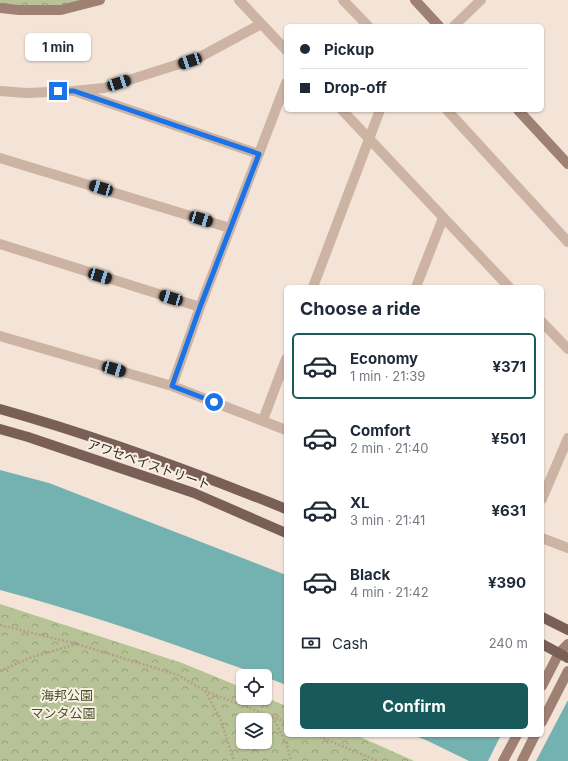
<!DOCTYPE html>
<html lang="en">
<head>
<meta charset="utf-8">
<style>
	:root { --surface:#fff; --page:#f2f2f3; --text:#1f2937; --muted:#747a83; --line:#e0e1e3; --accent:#185a5b }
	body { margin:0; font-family:Inter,"Noto Sans JP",sans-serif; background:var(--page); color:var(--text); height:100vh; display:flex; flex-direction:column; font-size:15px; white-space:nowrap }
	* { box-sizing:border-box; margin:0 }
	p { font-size:13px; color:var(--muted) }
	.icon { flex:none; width:22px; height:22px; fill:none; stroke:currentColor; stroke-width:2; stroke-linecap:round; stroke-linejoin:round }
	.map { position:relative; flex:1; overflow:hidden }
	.side { position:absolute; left:284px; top:285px; width:260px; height:452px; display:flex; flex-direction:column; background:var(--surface); border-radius:6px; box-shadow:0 1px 3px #0004 }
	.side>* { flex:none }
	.hud { position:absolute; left:284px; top:24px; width:260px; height:88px; border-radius:6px; box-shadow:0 1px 3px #0004; display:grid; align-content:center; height:88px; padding:0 16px; background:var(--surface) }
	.tools { position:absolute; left:236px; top:669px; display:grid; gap:8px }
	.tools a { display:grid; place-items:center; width:36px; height:36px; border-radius:6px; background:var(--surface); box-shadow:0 1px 3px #0004; font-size:20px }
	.end { position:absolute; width:18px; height:18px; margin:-9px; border:5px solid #1a73e8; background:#fff; box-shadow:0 0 0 2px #fff }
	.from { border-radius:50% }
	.bubble { position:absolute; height:28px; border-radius:6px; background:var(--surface); box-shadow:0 1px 3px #0004; font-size:13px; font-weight:700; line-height:28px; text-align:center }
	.car { position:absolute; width:12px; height:24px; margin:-12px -6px; border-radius:5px; box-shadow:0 0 3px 1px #0007; background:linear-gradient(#222 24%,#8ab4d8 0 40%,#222 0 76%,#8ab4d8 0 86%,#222 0) }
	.hud b { display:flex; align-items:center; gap:14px; height:38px; font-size:15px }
	.hud b+b { border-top:1px solid var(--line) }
	.hud i { width:10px; height:10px; background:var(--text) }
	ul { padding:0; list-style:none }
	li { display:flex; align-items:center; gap:12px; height:66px; margin:0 8px 6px; padding:0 8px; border:2px solid transparent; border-radius:6px }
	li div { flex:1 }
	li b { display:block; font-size:15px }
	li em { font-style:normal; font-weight:700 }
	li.active { border-color:var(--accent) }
	li>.icon { width:36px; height:36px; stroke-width:1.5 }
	h2 { padding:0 16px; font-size:18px; line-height:48px }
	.pay { display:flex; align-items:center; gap:10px; height:44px; padding:0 16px; font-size:15px }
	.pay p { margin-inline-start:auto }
	.primary-button { display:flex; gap:8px; margin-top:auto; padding:8px 16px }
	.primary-button a { flex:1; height:46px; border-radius:6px; background:var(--accent); color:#fff; font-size:16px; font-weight:700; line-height:46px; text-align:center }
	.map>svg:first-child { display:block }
	.park { fill:url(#park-crowns); fill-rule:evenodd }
	.water { fill:#74b2b1 }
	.pier { fill:#f3e4d7 }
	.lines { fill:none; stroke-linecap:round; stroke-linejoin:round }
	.path { stroke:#b89d8d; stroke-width:2.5; stroke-dasharray:2 2; stroke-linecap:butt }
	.street { stroke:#ccb3a3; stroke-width:10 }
	.secondary { stroke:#9f8174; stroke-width:10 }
	.primary { stroke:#795f55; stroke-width:10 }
	.route { stroke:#1a73e8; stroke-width:5 }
	.labels { text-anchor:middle; stroke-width:4; stroke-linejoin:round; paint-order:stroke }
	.street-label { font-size:13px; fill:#362a25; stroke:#faefe4 }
	.park-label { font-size:13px; fill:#485627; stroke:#faefe4 }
</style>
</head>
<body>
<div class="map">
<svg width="568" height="761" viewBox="0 0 568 761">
	<defs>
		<pattern id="park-crowns" width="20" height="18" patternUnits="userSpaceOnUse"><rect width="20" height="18" fill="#b7c396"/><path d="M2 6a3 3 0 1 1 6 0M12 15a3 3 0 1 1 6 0" fill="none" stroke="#969f7a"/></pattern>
	</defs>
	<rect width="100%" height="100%" fill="#f3e4d7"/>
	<path class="park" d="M 0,0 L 83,0 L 59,6 L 35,6 L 0,4 Z
		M 0,604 L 182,663 L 243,688 L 243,698 L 265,697 L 286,706 L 286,735 L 356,735 L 414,761 L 0,761 ZM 243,720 L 265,720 L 265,742 L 243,742 Z"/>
	<path class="water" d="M 0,470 L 49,483 L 286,575 L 286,685 C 261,675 235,666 209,657 C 140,632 71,609 0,590 Z
		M 542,687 L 568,701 L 568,761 L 469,761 L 428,741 L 413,735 L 542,735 Z"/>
	<path class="pier" d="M 542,685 L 568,698 L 568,700 L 536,761 L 488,761 L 501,735 L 542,735 Z"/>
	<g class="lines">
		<path class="path" d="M 0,625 L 77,644 L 178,675 L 205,691 L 286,722
			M 0,671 L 29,658 L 77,644
			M 205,691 L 220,718 L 234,761
			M 273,717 L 288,748 L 291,761
			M 316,735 L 378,761"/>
		<path class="street" d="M 239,0 L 286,50
			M 343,0 L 368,26
			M 454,26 L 481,0
			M 0,91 L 26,93 L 73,91 L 104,88 L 198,58 L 261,24
			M 77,92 L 259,154
			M 342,110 L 509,287
			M 447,110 L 568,242
			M 0,158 L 230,228
			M 0,244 L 200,307
			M 313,287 L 380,110
			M 416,287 L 443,218
			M 542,322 L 568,349
			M 0,336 L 172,386 L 286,430
			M 172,386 L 200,307 L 286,83
			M 263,420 L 286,359
			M 542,499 L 568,438
			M 542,538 L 568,548"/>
		<path class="secondary" d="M 415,0 L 439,26
			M 0,8 L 19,10 L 61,10 L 100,0
			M 518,110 L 568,164
			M 542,686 L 559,653 L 568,644
			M 542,722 L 568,671
			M 503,761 L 517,735
			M 522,761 L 535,735"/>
		<path class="primary" d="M 0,409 C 97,436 192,471 286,509
			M 0,429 L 28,437 L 194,493 L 286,533
			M 542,617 L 568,630
			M 542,644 L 568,658"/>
	</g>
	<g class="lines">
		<path class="route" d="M 58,91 L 74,91 L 259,154 L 200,307 L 172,386 L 214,402"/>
	</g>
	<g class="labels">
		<g class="street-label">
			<text transform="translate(149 464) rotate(19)" y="5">アワセベイストリート</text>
		</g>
		<g class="park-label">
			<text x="67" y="700">海邦公園</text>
			<text x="63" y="718">マンタ公園</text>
		</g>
	</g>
</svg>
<div class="tools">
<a><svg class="icon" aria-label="locate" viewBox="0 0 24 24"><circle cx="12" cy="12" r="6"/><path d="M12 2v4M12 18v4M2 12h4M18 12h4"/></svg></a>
<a><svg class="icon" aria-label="layers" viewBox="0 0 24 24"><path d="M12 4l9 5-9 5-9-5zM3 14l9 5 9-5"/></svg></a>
</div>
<i class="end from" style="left:214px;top:402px"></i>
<i class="end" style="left:58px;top:91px"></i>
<div class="bubble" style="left:25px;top:33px;width:66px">1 min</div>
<i class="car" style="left:190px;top:61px;rotate:251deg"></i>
<i class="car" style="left:119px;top:83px;rotate:72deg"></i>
<i class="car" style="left:101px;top:188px;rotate:287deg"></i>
<i class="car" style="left:201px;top:219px;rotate:107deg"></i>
<i class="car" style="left:100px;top:276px;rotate:107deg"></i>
<i class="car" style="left:171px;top:298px;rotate:287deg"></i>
<i class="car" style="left:114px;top:369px;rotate:106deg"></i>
<div class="hud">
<b><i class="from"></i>Pickup</b>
<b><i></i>Drop-off</b>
</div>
<section class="side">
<h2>Choose a ride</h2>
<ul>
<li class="active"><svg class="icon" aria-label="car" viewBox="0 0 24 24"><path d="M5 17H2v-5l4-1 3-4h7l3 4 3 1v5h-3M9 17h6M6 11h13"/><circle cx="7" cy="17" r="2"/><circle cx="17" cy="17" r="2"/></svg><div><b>Economy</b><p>1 min · 21:39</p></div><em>¥371</em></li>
<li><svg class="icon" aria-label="car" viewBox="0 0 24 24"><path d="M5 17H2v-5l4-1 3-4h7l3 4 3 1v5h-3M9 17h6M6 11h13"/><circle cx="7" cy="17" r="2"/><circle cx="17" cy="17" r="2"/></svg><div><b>Comfort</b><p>2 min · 21:40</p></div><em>¥501</em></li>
<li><svg class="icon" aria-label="car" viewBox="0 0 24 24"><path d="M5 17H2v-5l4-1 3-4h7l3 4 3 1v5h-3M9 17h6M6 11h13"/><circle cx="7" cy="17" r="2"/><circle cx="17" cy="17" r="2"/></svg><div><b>XL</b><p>3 min · 21:41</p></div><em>¥631</em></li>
<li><svg class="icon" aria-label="car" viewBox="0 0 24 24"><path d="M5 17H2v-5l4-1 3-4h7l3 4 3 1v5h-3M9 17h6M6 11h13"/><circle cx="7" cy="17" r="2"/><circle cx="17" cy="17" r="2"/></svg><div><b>Black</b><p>4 min · 21:42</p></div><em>¥390</em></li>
</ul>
<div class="pay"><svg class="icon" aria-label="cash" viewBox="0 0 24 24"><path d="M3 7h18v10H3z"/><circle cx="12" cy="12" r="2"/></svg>Cash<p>240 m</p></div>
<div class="primary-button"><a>Confirm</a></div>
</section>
</div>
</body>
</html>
